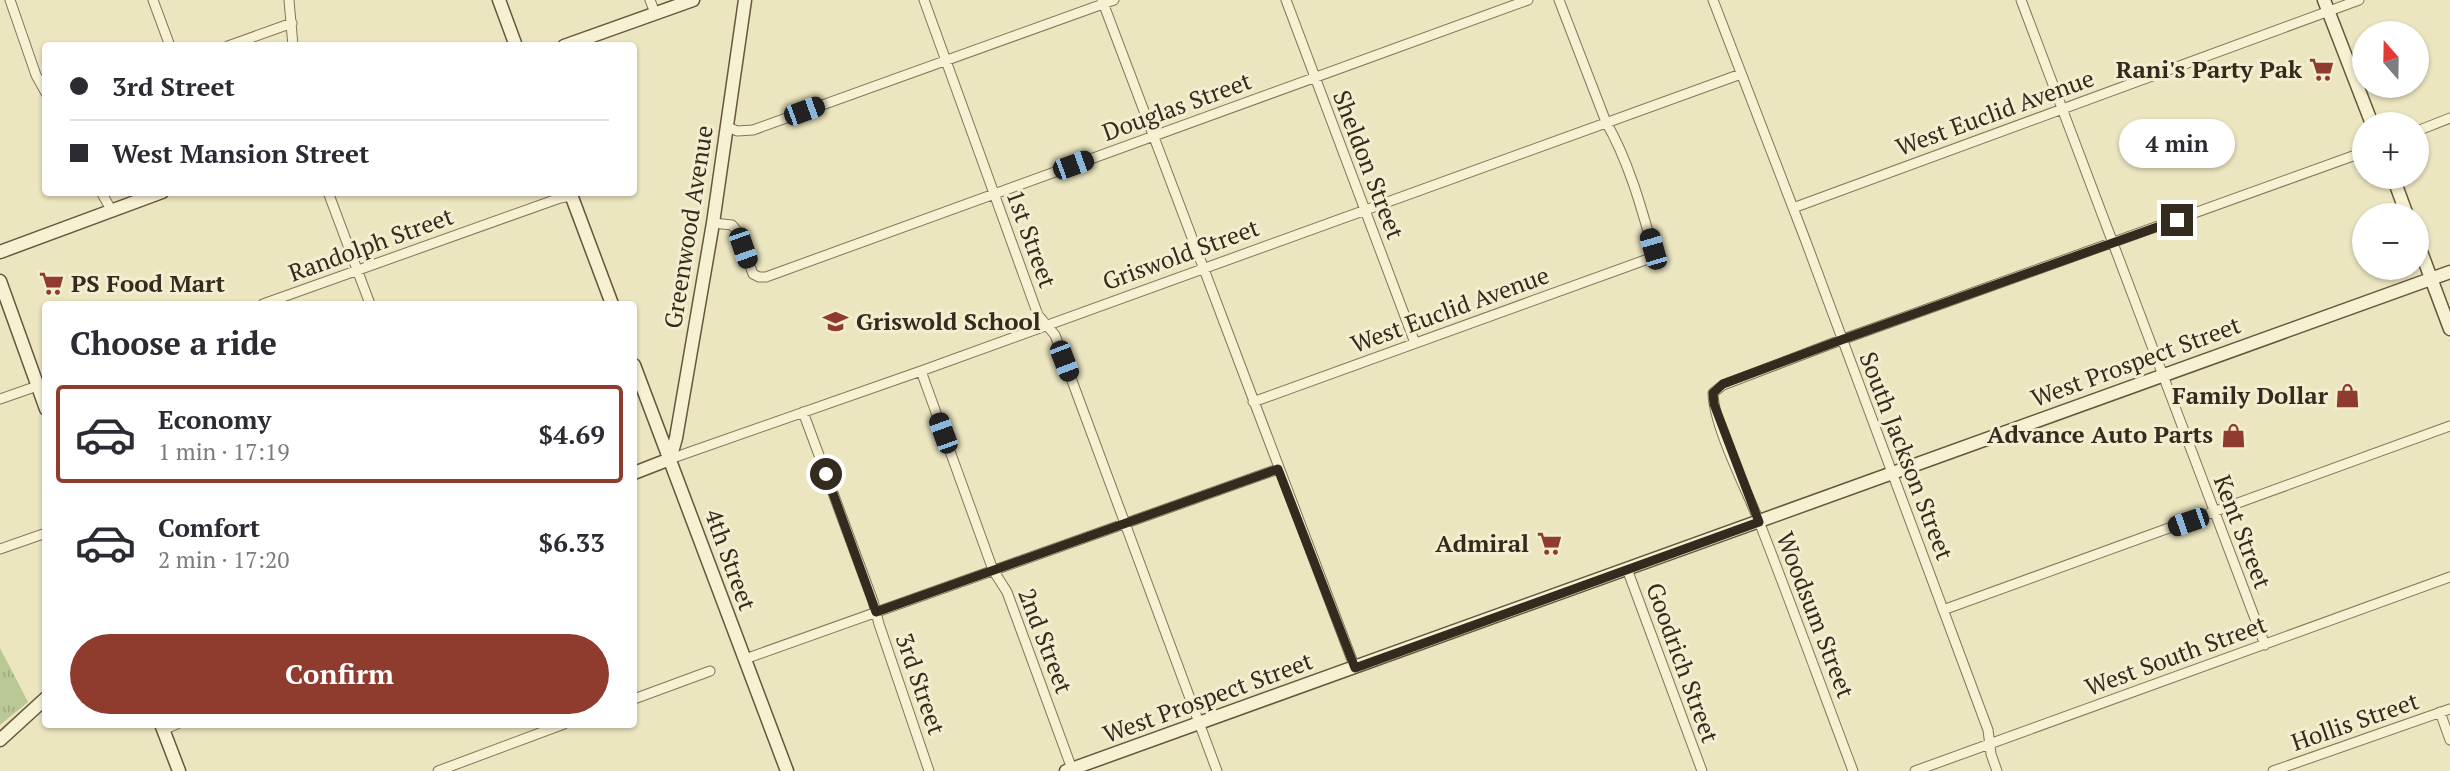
<!DOCTYPE html>
<html lang="en">
<head>
<meta charset="utf-8">
<style>
	:root { --surface:#fff; --page:#f7f7f7; --text:#2b2b33; --muted:#7c7c81; --line:#e1e1e2; --accent:#8f3b2d }
	body { margin:0; font-family:"PT Serif",serif; background:var(--page); color:var(--text); height:100vh; display:flex; flex-direction:column; font-size:26px; white-space:nowrap }
	* { box-sizing:border-box; margin:0 }
	p { font-size:23px; color:var(--muted) }
	.icon { flex:none; width:38px; height:38px; fill:none; stroke:currentColor; stroke-width:2; stroke-linecap:round; stroke-linejoin:round }
	.map { position:relative; flex:1; overflow:hidden }
	.panel { position:absolute; left:42px; top:301px; width:595px; height:427px; display:flex; flex-direction:column; background:var(--surface); border-radius:7px; box-shadow:0 2px 5px #0004 }
	.panel>* { flex:none }
	.guide { position:absolute; left:42px; top:42px; width:595px; height:154px; border-radius:7px; box-shadow:0 2px 5px #0004; display:grid; align-content:center; height:154px; padding:0 28px; background:var(--surface) }
	.needle { width:46px; rotate:340deg }
	.controls { position:absolute; left:2352px; top:21px; display:grid; gap:14px }
	.controls a { display:grid; place-items:center; width:77px; height:77px; border-radius:50%; background:var(--surface); box-shadow:0 2px 5px #0004; font-size:35px }
	.end { position:absolute; width:32px; height:32px; margin:-16px; border:9px solid #332b1d; background:#fff; box-shadow:0 0 0 4px #fff }
	.from { border-radius:50% }
	.bubble { position:absolute; height:49px; border-radius:24px; background:var(--surface); box-shadow:0 2px 5px #0004; font-size:23px; font-weight:800; line-height:49px; text-align:center }
	.car { position:absolute; width:21px; height:42px; margin:-21px -10px; border-radius:9px; box-shadow:0 0 5px 2px #0007; background:linear-gradient(#222 24%,#8ab4d8 0 40%,#222 0 76%,#8ab4d8 0 86%,#222 0) }
	.guide b { display:flex; align-items:center; gap:24px; height:66px; font-size:26px }
	.guide b+b { border-top:2px solid var(--line) }
	.guide i { width:18px; height:18px; background:var(--text) }
	ul { padding:0; list-style:none }
	li { display:flex; align-items:center; gap:21px; height:98px; margin:0 14px 10px; padding:0 14px; border:4px solid transparent; border-radius:7px }
	li div { flex:1 }
	li b { display:block; font-size:26px }
	li em { font-style:normal; font-weight:800 }
	li.on { border-color:var(--accent) }
	li>.icon { width:63px; height:63px; stroke-width:1.5 }
	h2 { padding:0 28px; font-size:32px; line-height:84px }
	.action { display:flex; gap:14px; margin-top:auto; padding:14px 28px }
	.action a { flex:1; height:80px; border-radius:42px; background:var(--accent); color:#fff; font-size:28px; font-weight:800; line-height:80px; text-align:center }
	.map>svg:first-child { display:block }
	.grass { fill:url(#grass-tufts) }
	.lines { fill:none; stroke-linecap:round; stroke-linejoin:round }
	.street-casing { stroke:#837659; stroke-width:11 }
	.secondary-casing { stroke:#65573c; stroke-width:15 }
	.street { stroke:#f6f1d3; stroke-width:9 }
	.secondary { stroke:#f6f1d3; stroke-width:12 }
	.route { stroke:#332b1d; stroke-width:9 }
	.labels { text-anchor:middle; stroke-width:6; stroke-linejoin:round; paint-order:stroke }
	.poi-label { font-size:24px; font-weight:bold; fill:#332b1d; stroke:#f3eecf; text-anchor:end }
	.street-label { font-size:24px; fill:#332b1d; stroke:#f3eecf }
</style>
</head>
<body>
<div class="map">
<svg width="2450" height="771" viewBox="0 0 2450 771">
	<defs>
		<pattern id="grass-tufts" width="24" height="20" patternUnits="userSpaceOnUse" patternTransform="scale(1.75)"><rect width="24" height="20" fill="#bac895"/><path d="M3 7l-1-3M5 7V3M7 7l1-3M15 17l-1-3M17 17v-4M19 17l1-3" fill="none" stroke="#a0ac80"/></pattern>
	</defs>
	<rect width="100%" height="100%" fill="#ebe5c0"/>
	<path class="grass" d="M 0,648 L 28,702 L 0,725 Z"/>
	<g class="lines">
		<defs>
			<path id="street" d="M 10,0 L 36,75 L 46,93
				M 153,0 L 170,46
				M 289,0 L 293,46
				M 650,0 L 655,13
				M 924,0 L 1038,315 L 1055,335 L 1217,771
				M 1102,0 L 1355,668
				M 1286,0 L 1415,343
				M 1713,0 L 1805,239 L 1988,730 L 1991,754 L 1997,771
				M 2021,0 L 2265,645
				M 228,46 L 292,23
				M 726,126 L 737,131 L 753,130 L 1114,0
				M 2417,131 L 2450,118
				M 101,192 L 112,211
				M 328,192 L 370,304
				M 1793,208 L 2359,0
				M 713,223 L 732,225 L 737,231 L 753,274 L 759,277 L 766,277 L 1528,0
				M 263,304 L 560,198 L 571,196
				M 921,371 L 993,570 L 1007,592 L 1072,769
				M 0,399 L 46,383
				M 1253,402 L 1648,259 L 1653,249 C 1641,206 1628,160 1606,122 L 1559,0
				M 803,412 L 873,601 L 879,624 L 929,771
				M 670,459 L 921,371 L 1741,74
				M 0,549 L 46,533
				M 1627,569 L 1702,771
				M 1943,610 L 2450,426
				M 745,659 L 1278,469
				M 634,699 L 710,671
				M 2440,712 L 2450,740
				M 163,730 L 177,724
				M 438,771 L 564,724
				M 1853,771 C 1822,689 1792,606 1760,524 C 1747,490 1714,428 1713,393 L 1723,385 L 1841,340 L 2364,152
				M 1915,771 L 2450,577
				M 2273,771 L 2450,709"/>
			<path id="secondary" d="M 499,0 L 516,46
				M 2324,0 L 2372,124
				M 564,46 L 693,0
				M 2393,177 L 2407,215
				M 570,192 L 612,304
				M 2417,241 L 2450,329
				M 0,252 L 162,192
				M 0,281 L 46,409
				M 634,365 L 787,771
				M 634,473 L 670,459 L 676,438 L 713,223 L 745,0
				M 161,724 L 179,771
				M 0,740 L 46,698
				M 1066,771 L 2450,272"/>
		</defs>
		<use href="#street" class="street-casing"/>
		<use href="#secondary" class="secondary-casing"/>
		<use href="#street" class="street"/>
		<use href="#secondary" class="secondary"/>
	</g>
	<g class="lines">
		<path class="route" d="M 826,474 L 876,612 L 1278,469 L 1355,668 L 1759,522 L 1714,404 L 1713,393 L 1723,384 L 1841,340 L 2177,220"/>
	</g>
	<defs>
		<symbol id="supermarket-bare" viewBox="-9 -9 18 18"><path d="M-6-5.5h2.5l.6 2H6L4.5 2H-2.5L-4.4-4H-6ZM-1.5 3.2a1.3 1.3 0 1 0 .1 0ZM3 3.2a1.3 1.3 0 1 0 .1 0Z" fill="#8f3b2d" stroke="#f3eecf" stroke-width="2.5" paint-order="stroke"/></symbol>
		<symbol id="school-bare" viewBox="-9 -9 18 18"><path d="M0-5L7-2L0 1L-7-2ZM-4 1L0 2.5L4 1V4Q0 6-4 4Z" fill="#8f3b2d" stroke="#f3eecf" stroke-width="2.5" paint-order="stroke"/></symbol>
		<symbol id="shop-bare" viewBox="-9 -9 18 18"><path d="M-5-2.5h2.3a2.7 3.5 0 0 1 5.4 0H5L5.5 6h-11ZM-1.5-2.5h3a1.5 2.3 0 0 0-3 0Z" fill="#8f3b2d" stroke="#f3eecf" stroke-width="2.5" paint-order="stroke"/></symbol>
	</defs>
	<g fill-rule="evenodd">
		<use href="#supermarket-bare" x="2304" y="52" width="35" height="35"/>
		<use href="#supermarket-bare" x="34" y="266" width="35" height="35"/>
		<use href="#school-bare" x="818" y="304" width="35" height="35"/>
		<use href="#shop-bare" x="2330" y="378" width="35" height="35"/>
		<use href="#shop-bare" x="2216" y="418" width="35" height="35"/>
		<use href="#supermarket-bare" x="1532" y="526" width="35" height="35"/>
	</g>
	<g class="labels">
		<g class="poi-label">
			<text x="2302" y="78">Rani's Party Pak</text>
			<text x="71" y="292" text-anchor="start">PS Food Mart</text>
			<text x="856" y="330" text-anchor="start">Griswold School</text>
			<text x="2328" y="404">Family Dollar</text>
			<text x="2213" y="443">Advance Auto Parts</text>
			<text x="1529" y="552">Admiral</text>
		</g>
		<g class="street-label">
			<text transform="translate(1177 107) rotate(-20)" y="8">Douglas Street</text>
			<text transform="translate(1995 113) rotate(-20)" y="8">West Euclid Avenue</text>
			<text transform="translate(1368 165) rotate(69)" y="8">Sheldon Street</text>
			<text transform="translate(689 227) rotate(-81)" y="8">Greenwood Avenue</text>
			<text transform="translate(1031 239) rotate(70)" y="8">1st Street</text>
			<text transform="translate(371 245) rotate(-20)" y="8">Randolph Street</text>
			<text transform="translate(1181 255) rotate(-20)" y="8">Griswold Street</text>
			<text transform="translate(1450 310) rotate(-20)" y="8">West Euclid Avenue</text>
			<text transform="translate(2136 362) rotate(-20)" y="8">West Prospect Street</text>
			<text transform="translate(1906 456) rotate(69)" y="8">South Jackson Street</text>
			<text transform="translate(2242 532) rotate(69)" y="8">Kent Street</text>
			<text transform="translate(730 560) rotate(70)" y="8">4th Street</text>
			<text transform="translate(1815 615) rotate(69)" y="8">Woodsum Street</text>
			<text transform="translate(1045 641) rotate(69)" y="8">2nd Street</text>
			<text transform="translate(2176 656) rotate(-20)" y="8">West South Street</text>
			<text transform="translate(1682 663) rotate(70)" y="8">Goodrich Street</text>
			<text transform="translate(920 684) rotate(71)" y="8">3rd Street</text>
			<text transform="translate(1208 698) rotate(-20)" y="8">West Prospect Street</text>
			<text transform="translate(2355 722) rotate(-19)" y="8">Hollis Street</text>
		</g>
	</g>
</svg>
<div class="controls">
<a><svg class="needle" viewBox="-14 -14 28 28"><path d="M0-13l5 13h-10z" fill="#e53935"/><path d="M0 13l5-13h-10z" fill="#7c7c81"/></svg></a>
<a>+</a>
<a>−</a>
</div>
<i class="end from" style="left:826px;top:474px"></i>
<i class="end" style="left:2177px;top:220px"></i>
<div class="bubble" style="left:2119px;top:119px;width:116px">4 min</div>
<i class="car" style="left:804px;top:111px;rotate:70deg"></i>
<i class="car" style="left:1073px;top:165px;rotate:70deg"></i>
<i class="car" style="left:743px;top:248px;rotate:161deg"></i>
<i class="car" style="left:1653px;top:249px;rotate:344deg"></i>
<i class="car" style="left:1064px;top:361px;rotate:159deg"></i>
<i class="car" style="left:943px;top:433px;rotate:340deg"></i>
<i class="car" style="left:2188px;top:522px;rotate:251deg"></i>
<div class="guide">
<b><i class="from"></i>3rd Street</b>
<b><i></i>West Mansion Street</b>
</div>
<section class="panel">
<h2>Choose a ride</h2>
<ul>
<li class="on"><svg class="icon" aria-label="car" viewBox="0 0 24 24"><path d="M5 17H2v-5l4-1 3-4h7l3 4 3 1v5h-3M9 17h6M6 11h13"/><circle cx="7" cy="17" r="2"/><circle cx="17" cy="17" r="2"/></svg><div><b>Economy</b><p>1 min · 17:19</p></div><em>$4.69</em></li>
<li><svg class="icon" aria-label="car" viewBox="0 0 24 24"><path d="M5 17H2v-5l4-1 3-4h7l3 4 3 1v5h-3M9 17h6M6 11h13"/><circle cx="7" cy="17" r="2"/><circle cx="17" cy="17" r="2"/></svg><div><b>Comfort</b><p>2 min · 17:20</p></div><em>$6.33</em></li>
</ul>
<div class="action"><a>Confirm</a></div>
</section>
</div>
</body>
</html>
